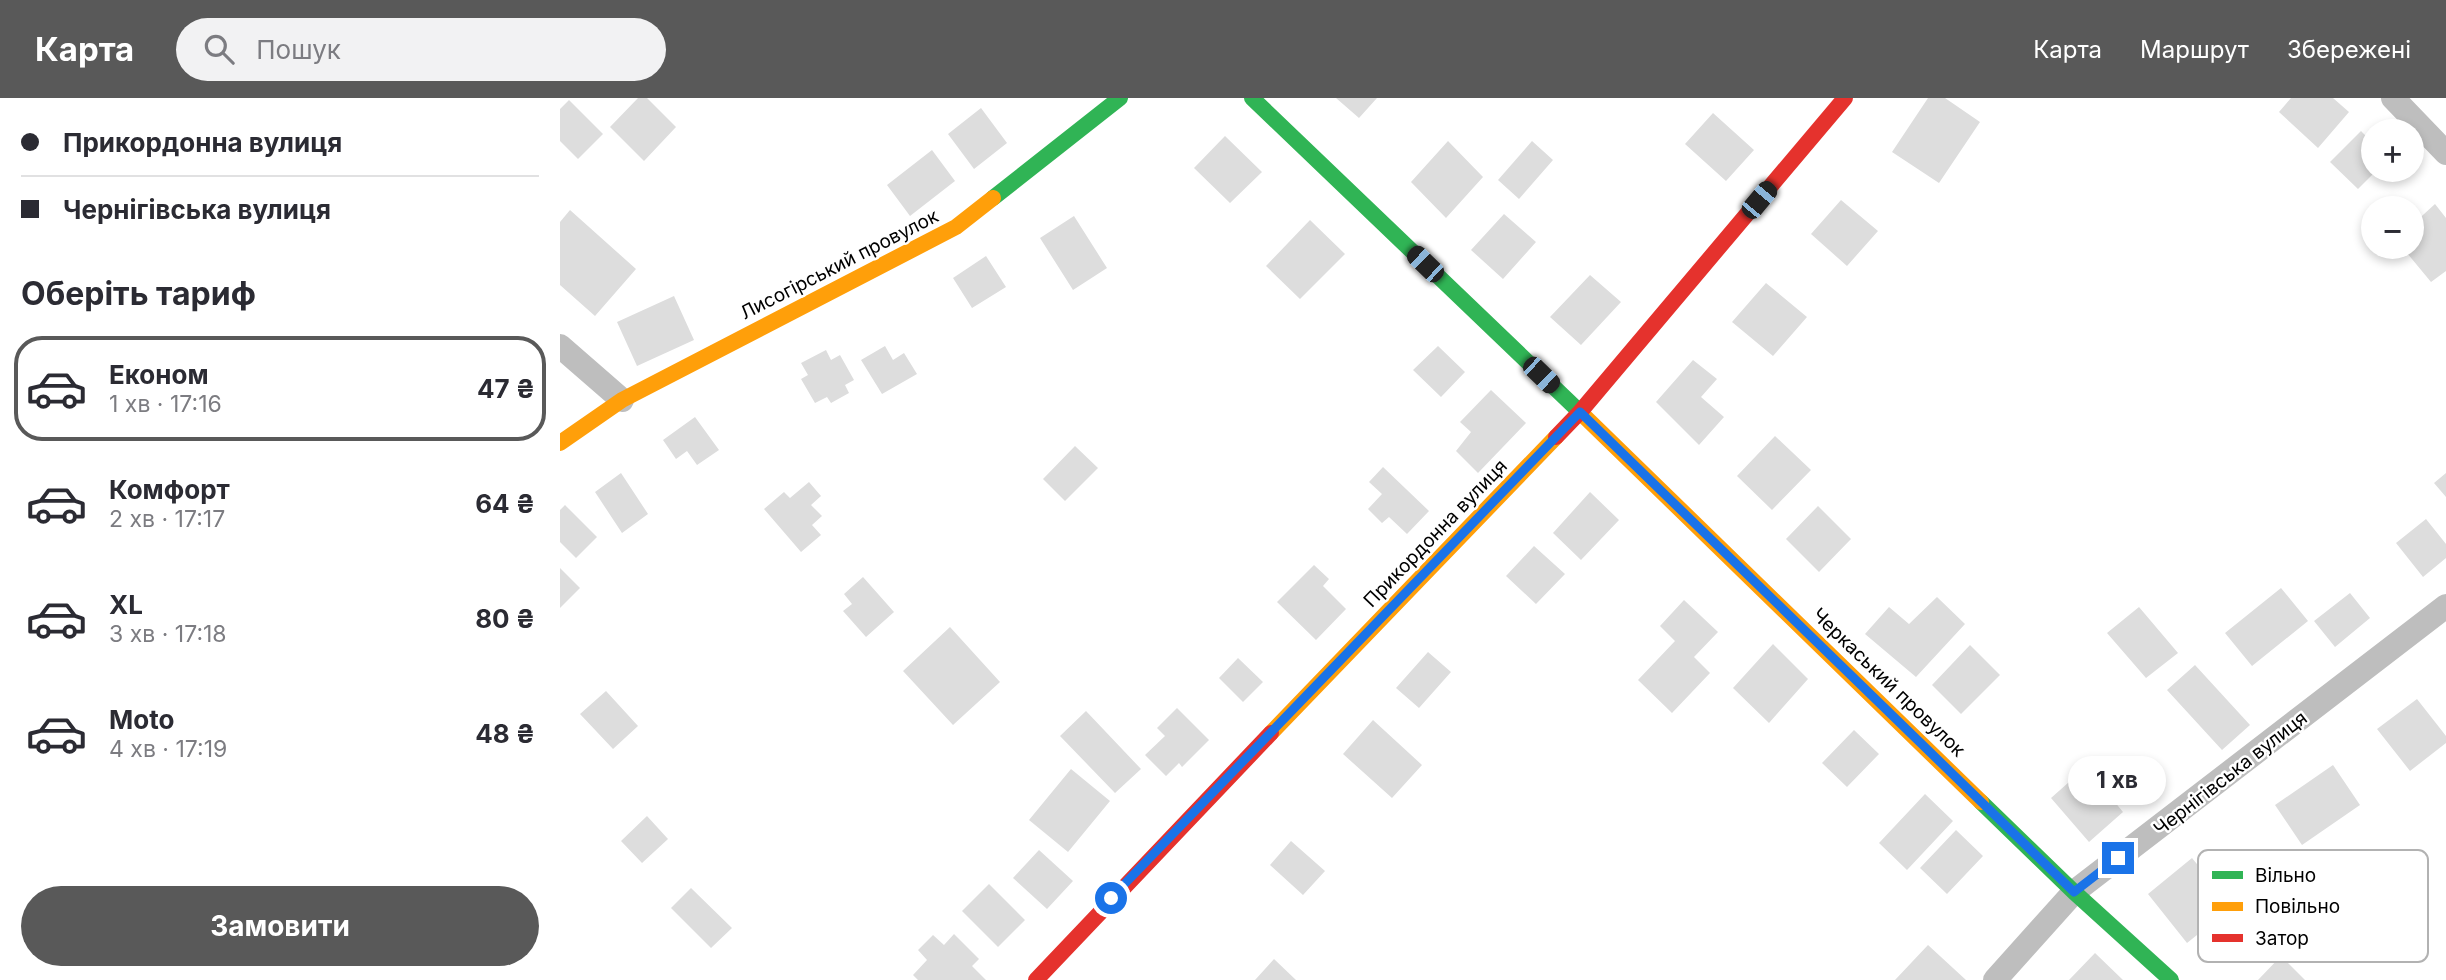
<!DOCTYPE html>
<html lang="uk">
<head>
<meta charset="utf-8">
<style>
	:root { --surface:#fff; --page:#f2f2f3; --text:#2b2b33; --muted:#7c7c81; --line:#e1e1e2; --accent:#595959 }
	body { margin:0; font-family:Inter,sans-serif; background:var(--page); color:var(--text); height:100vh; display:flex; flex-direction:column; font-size:26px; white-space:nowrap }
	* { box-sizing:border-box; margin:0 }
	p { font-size:23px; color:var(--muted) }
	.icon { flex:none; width:38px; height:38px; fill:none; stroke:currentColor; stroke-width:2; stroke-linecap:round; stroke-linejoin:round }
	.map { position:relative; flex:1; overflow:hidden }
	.sheet { display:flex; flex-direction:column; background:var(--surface); width:560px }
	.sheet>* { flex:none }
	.top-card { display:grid; align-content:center; height:154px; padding:0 21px; background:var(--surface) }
	.buttons { position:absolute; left:1801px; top:21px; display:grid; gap:14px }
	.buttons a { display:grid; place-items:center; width:63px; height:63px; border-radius:50%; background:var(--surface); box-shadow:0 4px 10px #0003; font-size:35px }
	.end { position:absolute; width:32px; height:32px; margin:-16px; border:9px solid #1a73e8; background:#fff; box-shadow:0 0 0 4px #fff }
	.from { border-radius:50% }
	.bubble { position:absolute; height:49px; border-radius:24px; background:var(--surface); box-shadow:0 4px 10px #0003; font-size:23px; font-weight:700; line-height:49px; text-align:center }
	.car { position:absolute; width:21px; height:42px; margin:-21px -10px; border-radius:9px; box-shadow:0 0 5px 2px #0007; background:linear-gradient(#222 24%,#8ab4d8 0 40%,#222 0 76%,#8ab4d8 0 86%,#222 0) }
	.top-card b { display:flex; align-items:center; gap:24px; height:66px; font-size:26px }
	.top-card b+b { border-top:2px solid var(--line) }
	.top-card i { width:18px; height:18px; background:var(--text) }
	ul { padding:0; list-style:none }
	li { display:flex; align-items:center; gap:21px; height:105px; margin:0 14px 10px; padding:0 7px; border:4px solid transparent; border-radius:28px }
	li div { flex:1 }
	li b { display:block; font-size:26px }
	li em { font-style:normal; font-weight:700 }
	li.selected { border-color:var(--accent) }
	li>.icon { width:63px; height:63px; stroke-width:1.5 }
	h2 { padding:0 21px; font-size:32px; line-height:84px }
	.cta { display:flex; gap:14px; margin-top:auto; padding:14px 21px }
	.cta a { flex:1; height:80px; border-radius:42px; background:var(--accent); color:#fff; font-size:28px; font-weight:700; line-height:80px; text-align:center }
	header { display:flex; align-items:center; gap:42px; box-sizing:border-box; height:98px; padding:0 35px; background:var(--accent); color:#fff }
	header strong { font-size:33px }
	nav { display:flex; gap:38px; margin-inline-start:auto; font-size:24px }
	.search { width:490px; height:63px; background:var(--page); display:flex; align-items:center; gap:18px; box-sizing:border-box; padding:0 24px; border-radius:38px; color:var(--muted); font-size:26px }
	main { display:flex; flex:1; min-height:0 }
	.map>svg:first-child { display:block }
	.building { fill:#ddd }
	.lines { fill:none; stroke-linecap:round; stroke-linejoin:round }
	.street { stroke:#bebebe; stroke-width:24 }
	.fast { stroke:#30b455; stroke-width:16 }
	.slow { stroke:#ff9f0a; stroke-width:16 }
	.jam { stroke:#e5322d; stroke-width:16 }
	.route { stroke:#1a73e8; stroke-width:9 }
	.labels { text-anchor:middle; stroke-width:5; stroke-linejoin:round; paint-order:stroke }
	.street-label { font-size:19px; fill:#000; stroke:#fff }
	.key { fill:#fff; stroke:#b2b2b2; stroke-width:2 }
	.key-label { font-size:19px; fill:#000 }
</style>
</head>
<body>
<header>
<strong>Карта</strong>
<div class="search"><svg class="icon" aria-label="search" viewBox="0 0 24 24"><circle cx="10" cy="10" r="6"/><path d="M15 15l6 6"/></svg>Пошук</div>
<nav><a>Карта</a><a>Маршрут</a><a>Збережені</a></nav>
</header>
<main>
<section class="sheet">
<div class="top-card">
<b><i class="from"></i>Прикордонна вулиця</b>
<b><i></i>Чернігівська вулиця</b>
</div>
<h2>Оберіть тариф</h2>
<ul>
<li class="selected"><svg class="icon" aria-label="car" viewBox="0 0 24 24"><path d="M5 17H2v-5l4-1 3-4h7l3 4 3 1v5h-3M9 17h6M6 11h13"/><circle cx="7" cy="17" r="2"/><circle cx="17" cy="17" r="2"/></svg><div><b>Економ</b><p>1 хв · 17:16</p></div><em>47 ₴</em></li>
<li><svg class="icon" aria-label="car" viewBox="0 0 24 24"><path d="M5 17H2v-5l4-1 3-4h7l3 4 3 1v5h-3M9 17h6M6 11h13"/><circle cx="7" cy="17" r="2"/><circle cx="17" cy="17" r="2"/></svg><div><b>Комфорт</b><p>2 хв · 17:17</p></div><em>64 ₴</em></li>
<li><svg class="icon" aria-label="car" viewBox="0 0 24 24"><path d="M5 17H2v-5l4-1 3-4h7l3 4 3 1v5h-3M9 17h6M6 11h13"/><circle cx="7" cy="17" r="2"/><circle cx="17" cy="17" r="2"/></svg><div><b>XL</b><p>3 хв · 17:18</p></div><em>80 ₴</em></li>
<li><svg class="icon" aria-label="car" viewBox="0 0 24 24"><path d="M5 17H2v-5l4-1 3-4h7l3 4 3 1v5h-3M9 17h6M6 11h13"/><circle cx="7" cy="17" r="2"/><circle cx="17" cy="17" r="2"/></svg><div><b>Moto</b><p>4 хв · 17:19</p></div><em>48 ₴</em></li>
</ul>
<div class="cta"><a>Замовити</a></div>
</section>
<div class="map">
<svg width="1886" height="882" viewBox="0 0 1886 882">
	<rect width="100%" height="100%" fill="#fff"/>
	<path class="building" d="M 78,0 L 87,0 L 116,29 L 84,63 L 50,29 Z
		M 776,0 L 817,0 L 799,20 Z
		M 1368,0 L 1385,0 L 1420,24 L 1379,85 L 1332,54 Z
		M 1731,0 L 1773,0 L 1789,14 L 1758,50 L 1719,14 Z
		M 9,2 L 43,36 L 18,61 L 0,43 L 0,11 Z
		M 421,10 L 447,45 L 414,71 L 388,36 Z
		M 1153,15 L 1194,52 L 1166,83 L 1125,46 Z
		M 1801,33 L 1813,45 L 1813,72 L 1817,72 L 1798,91 L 1770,64 Z
		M 665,38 L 702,74 L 670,105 L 634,70 Z
		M 888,43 L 923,79 L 886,120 L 851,84 Z
		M 972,43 L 993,62 L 959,101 L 938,82 Z
		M 372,52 L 395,83 L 350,118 L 327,87 Z
		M 1281,102 L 1318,133 L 1287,168 L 1251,136 Z
		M 1875,106 L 1886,120 L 1886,173 L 1871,184 L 1842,149 L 1852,149 L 1852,127 Z
		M 10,112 L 76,171 L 35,218 L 0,187 L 0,124 Z
		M 944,116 L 976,144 L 943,181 L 911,152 Z
		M 514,118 L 547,170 L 513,192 L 480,140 Z
		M 750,122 L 785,156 L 740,201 L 706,168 Z
		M 426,158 L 446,189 L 412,210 L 393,180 Z
		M 1030,177 L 1061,204 L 1021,247 L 990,219 Z
		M 1206,185 L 1247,219 L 1213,258 L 1172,224 Z
		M 114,198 L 134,242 L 77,268 L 57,224 Z
		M 325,248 L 333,262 L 344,255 L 357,276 L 322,296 L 301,262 Z
		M 878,248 L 905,274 L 881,299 L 853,272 Z
		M 266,252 L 271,262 L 280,257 L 294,282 L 285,287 L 289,295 L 271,305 L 267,299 L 255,305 L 241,281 L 248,277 L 241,265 Z
		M 1133,262 L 1157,281 L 1141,299 L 1164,319 L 1139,347 L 1096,304 Z
		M 931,292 L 966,325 L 918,375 L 896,353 L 911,334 L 900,324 Z
		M 135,319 L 159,352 L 137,367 L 127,353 L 116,361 L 103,342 Z
		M 1215,338 L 1251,372 L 1212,412 L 1177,378 Z
		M 515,348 L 538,370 L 505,403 L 483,381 Z
		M 823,369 L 869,413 L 847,436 L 829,419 L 822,425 L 808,411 L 822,396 L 809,384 Z
		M 61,375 L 88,416 L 62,435 L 35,394 Z
		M 1886,375 L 1886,399 L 1874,385 Z
		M 249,384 L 261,398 L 251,407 L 262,418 L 252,427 L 261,437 L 241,454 L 204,411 L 224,394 L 230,400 Z
		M 1030,394 L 1059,422 L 1021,462 L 993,435 Z
		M 5,407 L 37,439 L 16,460 L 0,444 L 0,412 Z
		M 1258,408 L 1291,441 L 1259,474 L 1226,441 Z
		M 1866,421 L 1886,446 L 1886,460 L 1863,479 L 1836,445 Z
		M 974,448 L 1005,476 L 976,506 L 946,478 Z
		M 754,467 L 769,481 L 763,488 L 786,511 L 756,542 L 717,504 Z
		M 0,470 L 20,490 L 0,510 Z
		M 303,479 L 334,514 L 306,539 L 283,513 L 292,506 L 284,496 Z
		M 1721,490 L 1748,523 L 1692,568 L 1665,535 Z
		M 1790,495 L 1810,520 L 1775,549 L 1754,523 Z
		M 1377,499 L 1405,526 L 1356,579 L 1305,536 L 1329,509 L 1349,526 Z
		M 1124,502 L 1158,534 L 1134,559 L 1150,575 L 1112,615 L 1078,582 L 1115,543 L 1100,528 Z
		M 1579,509 L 1618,555 L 1586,580 L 1547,535 Z
		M 390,529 L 440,584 L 393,627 L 343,573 Z
		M 1213,546 L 1248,581 L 1209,625 L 1173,590 Z
		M 1410,547 L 1440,577 L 1401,616 L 1372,587 Z
		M 868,554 L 891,574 L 859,610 L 836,590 Z
		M 678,560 L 703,584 L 683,604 L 659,580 Z
		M 1635,567 L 1690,627 L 1662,652 L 1607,592 Z
		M 46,593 L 78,628 L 53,651 L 20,616 Z
		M 1857,601 L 1886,638 L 1886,645 L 1850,673 L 1817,631 Z
		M 617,610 L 649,642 L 622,669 L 619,665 L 606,678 L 585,657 L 605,638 L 597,630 Z
		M 526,613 L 581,671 L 555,695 L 500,638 Z
		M 813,622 L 862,667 L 832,700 L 783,656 Z
		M 1294,632 L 1319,656 L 1287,689 L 1262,665 Z
		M 1773,667 L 1800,707 L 1742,747 L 1715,707 Z
		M 1526,669 L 1563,714 L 1529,744 L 1491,700 Z
		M 511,671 L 550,703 L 508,754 L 469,722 Z
		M 1365,696 L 1393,723 L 1347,772 L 1319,745 Z
		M 87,718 L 108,741 L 82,765 L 61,743 Z
		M 1396,732 L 1423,758 L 1387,796 L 1360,770 Z
		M 731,743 L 765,773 L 743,797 L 710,767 Z
		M 479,752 L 513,783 L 487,811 L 453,780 Z
		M 1632,760 L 1672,809 L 1627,845 L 1588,796 Z
		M 429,786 L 465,822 L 438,849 L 402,813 Z
		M 131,790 L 172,830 L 151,850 L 111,810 Z
		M 394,836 L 419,861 L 412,868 L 426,882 L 358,882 L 353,877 L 367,862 L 358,852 L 373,837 L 384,847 Z
		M 1368,847 L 1406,882 L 1335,882 Z
		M 1535,855 L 1563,882 L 1509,882 Z
		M 1721,858 L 1745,882 L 1698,882 Z
		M 714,861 L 736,882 L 695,882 Z"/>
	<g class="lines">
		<path class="street" d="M 1833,0 L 1886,55
			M 0,248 L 62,302
			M 1435,882 L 1514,794 L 1886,508"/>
		<path class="fast" d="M 692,0 L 1022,316
			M 433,100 L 560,0
			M 1421,704 L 1514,794 L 1611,882"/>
		<path class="slow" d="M 1022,316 L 1421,704
			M 0,345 L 62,302 L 396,129 L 433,100
			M 711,635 L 996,339"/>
		<path class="jam" d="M 996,339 L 1020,314 L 1285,0
			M 476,882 L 711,635"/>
	</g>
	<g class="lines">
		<path class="route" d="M 551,800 L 1020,314 L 1514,794 L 1558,760"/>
	</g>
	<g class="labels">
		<g class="street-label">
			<text transform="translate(279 166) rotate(-27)" y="7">Лисогірський провулок</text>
			<text transform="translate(875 435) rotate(-46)" y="7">Прикордонна вулиця</text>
			<text transform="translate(1329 584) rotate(44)" y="7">Черкаський провулок</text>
			<text transform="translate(1670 675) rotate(-38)" y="7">Чернігівська вулиця</text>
		</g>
	</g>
	<rect x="1638" y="752" width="230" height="112" rx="10" class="key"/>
	<rect x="1652" y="773" width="31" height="8" fill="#30b455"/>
	<rect x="1652" y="804" width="31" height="9" fill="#ff9f0a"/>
	<rect x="1652" y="836" width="31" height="8" fill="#e5322d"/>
	<g class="key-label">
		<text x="1695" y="784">Вільно</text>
		<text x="1695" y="815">Повільно</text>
		<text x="1695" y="847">Затор</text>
	</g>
</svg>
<div class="buttons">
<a>+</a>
<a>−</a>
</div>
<i class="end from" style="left:551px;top:800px"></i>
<i class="end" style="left:1558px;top:760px"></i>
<div class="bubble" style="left:1508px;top:658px;width:98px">1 хв</div>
<i class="car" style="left:1199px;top:102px;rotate:40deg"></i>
<i class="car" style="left:865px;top:166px;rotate:314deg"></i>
<i class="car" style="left:981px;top:277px;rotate:134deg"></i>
</div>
</main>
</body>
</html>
